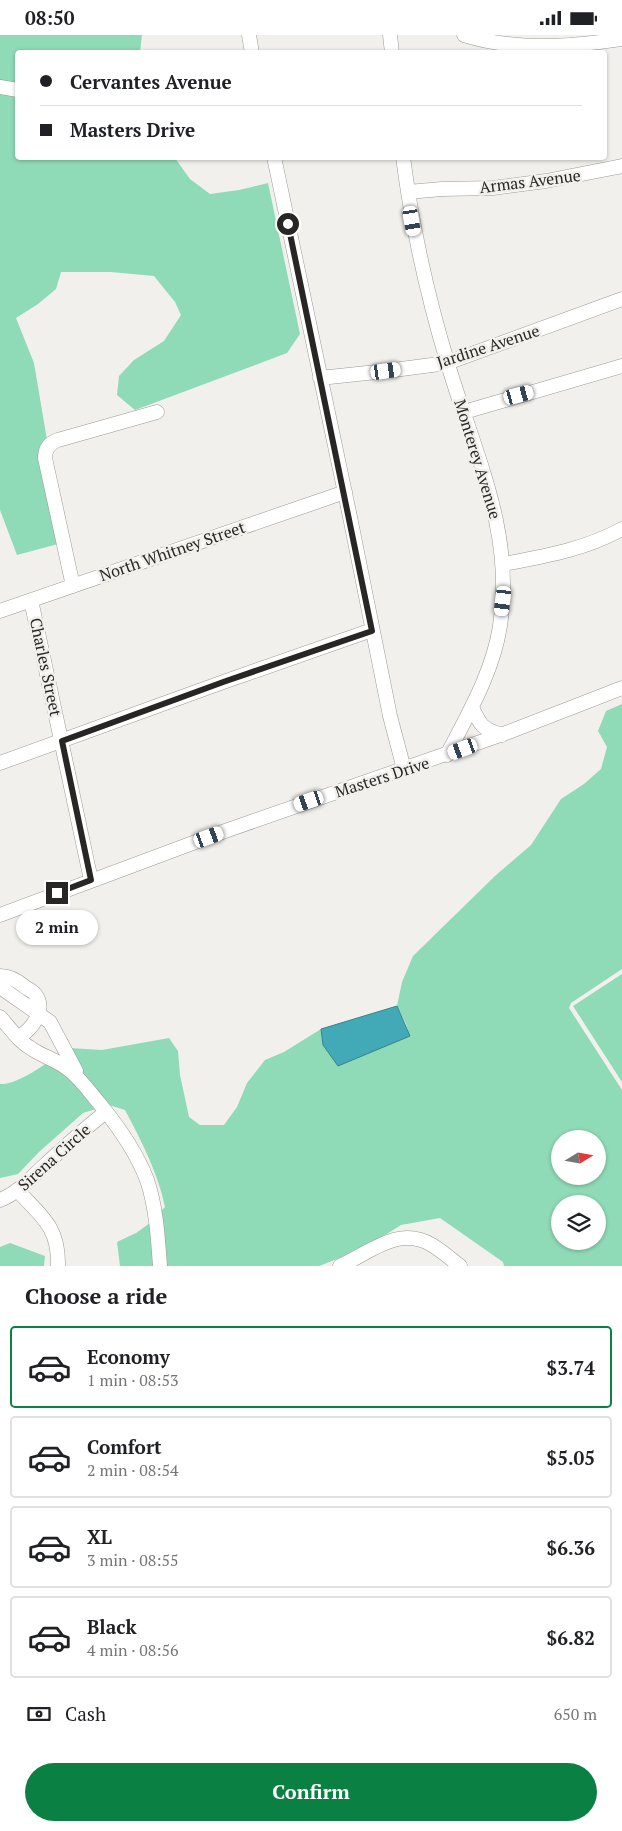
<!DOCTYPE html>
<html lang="en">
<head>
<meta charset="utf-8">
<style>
	:root { --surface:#fff; --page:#f2f2f2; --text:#202124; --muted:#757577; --line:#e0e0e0; --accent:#0b8043 }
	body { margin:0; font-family:"PT Serif",serif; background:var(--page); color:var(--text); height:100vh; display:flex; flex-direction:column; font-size:19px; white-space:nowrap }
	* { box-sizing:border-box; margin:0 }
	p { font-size:16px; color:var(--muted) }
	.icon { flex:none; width:28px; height:28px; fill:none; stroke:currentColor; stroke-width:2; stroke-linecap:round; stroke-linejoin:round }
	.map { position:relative; height:1231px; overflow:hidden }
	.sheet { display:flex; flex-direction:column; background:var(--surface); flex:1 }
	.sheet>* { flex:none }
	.top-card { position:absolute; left:15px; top:15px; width:592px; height:110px; border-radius:5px; box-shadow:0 1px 4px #0004; display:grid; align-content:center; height:110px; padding:0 25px; background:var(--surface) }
	.needle { width:32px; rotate:79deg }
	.tools { position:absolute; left:551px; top:1095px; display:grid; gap:10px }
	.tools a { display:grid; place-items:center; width:55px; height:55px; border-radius:50%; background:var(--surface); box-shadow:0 1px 4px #0004; font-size:25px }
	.end { position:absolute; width:22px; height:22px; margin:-11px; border:6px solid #272625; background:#fff; box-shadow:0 0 0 2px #fff }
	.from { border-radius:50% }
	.bubble { position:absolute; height:35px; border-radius:18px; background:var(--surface); box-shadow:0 1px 4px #0004; font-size:16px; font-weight:800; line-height:35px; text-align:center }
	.car { position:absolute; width:15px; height:30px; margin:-15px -8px; border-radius:6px; box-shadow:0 0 4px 1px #0007; background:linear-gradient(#fff 24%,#345 0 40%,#fff 0 76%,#345 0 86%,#fff 0) }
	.top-card b { display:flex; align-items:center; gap:18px; height:48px; font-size:19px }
	.top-card b+b { border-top:1px solid var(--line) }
	.top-card i { width:12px; height:12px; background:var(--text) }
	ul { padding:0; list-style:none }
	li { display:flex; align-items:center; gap:15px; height:82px; margin:0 10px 8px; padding:0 15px; border:2px solid var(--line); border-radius:5px }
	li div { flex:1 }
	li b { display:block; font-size:19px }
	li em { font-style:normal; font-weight:800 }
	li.on { border-color:var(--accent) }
	li>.icon { width:45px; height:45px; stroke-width:1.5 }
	h2 { padding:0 25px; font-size:22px; line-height:60px }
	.pay { display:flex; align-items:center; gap:12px; height:55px; padding:0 25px; font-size:19px }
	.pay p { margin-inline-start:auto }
	.primary-button { display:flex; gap:10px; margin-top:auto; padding:10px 25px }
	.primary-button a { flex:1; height:58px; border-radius:30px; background:var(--accent); color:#fff; font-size:20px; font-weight:800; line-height:58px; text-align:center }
	.status { display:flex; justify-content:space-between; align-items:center; height:35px; padding:0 25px; background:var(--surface); direction:ltr }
	.status svg { height:14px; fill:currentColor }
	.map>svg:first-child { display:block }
	.green { fill:#8fdab7; fill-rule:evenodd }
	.water { fill:#42aab6; stroke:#3a828a }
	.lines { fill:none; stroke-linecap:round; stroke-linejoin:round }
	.minor-casing { stroke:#9b9a96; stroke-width:15 }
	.minor { stroke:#fff; stroke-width:14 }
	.route { stroke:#272625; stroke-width:6 }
	.labels { text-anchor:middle; stroke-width:5; stroke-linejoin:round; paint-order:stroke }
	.street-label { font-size:16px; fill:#272625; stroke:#f2f0ec }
</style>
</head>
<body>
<div class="status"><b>08:50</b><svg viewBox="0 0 49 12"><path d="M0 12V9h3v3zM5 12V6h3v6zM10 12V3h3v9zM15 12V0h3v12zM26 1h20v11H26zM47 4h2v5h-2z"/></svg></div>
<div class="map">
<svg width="622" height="1231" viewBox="0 0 622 1231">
	<rect width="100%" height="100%" fill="#f2f0ec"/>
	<path class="green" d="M 0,0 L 142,0 L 140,17 L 18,18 L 18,122 L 175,123 L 190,144 L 210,159 L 239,155 L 268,148 L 300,299 L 287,318 L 135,375 L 117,360 L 119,341 L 134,325 L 164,306 L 181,280 L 175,267 L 154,241 L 111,237 L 61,237 L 56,254 L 38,269 L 16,283 L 34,328 L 47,405 L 58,509 L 17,520 L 0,475 Z
		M 622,669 L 622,934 L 571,968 L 569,973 L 622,1055 L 622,1231 L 504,1231 L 503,1227 L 440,1183 L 401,1190 L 363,1214 L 319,1231 L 166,1231 L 159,1178 L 165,1172 C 158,1138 141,1105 125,1075 L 109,1070 L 87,1045 L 69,1013 L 102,1015 L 169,1003 L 178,1016 L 180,1040 L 189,1082 L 200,1090 L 224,1090 L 237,1072 L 247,1048 L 265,1025 L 284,1017 L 321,994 L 323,1010 L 410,1001 L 406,989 L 397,971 L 402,947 L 413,921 L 495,841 L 531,810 L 561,764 L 584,749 L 601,734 L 607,712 L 598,696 L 606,676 ZM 560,1104 L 598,1104 L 598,1141 L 560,1141 ZM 560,1169 L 598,1169 L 598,1206 L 560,1206 Z
		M 622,939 L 622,1047 L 573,971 Z
		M 48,1027 L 66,1038 L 96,1074 L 83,1078 L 39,1117 L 18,1139 L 0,1143 L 0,1049 C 14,1050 37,1035 48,1027 Z
		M 150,1188 L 155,1231 L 120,1231 L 117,1207 L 136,1198 Z
		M 10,1208 L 45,1221 L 44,1231 L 0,1231 L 0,1212 Z"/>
	<path class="water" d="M 397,971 L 410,1001 L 338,1031 L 323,1010 L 321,994 Z"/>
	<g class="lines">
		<defs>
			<path id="minor" d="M 249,0 L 252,18
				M 390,0 L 392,18
				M 464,0 C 515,16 570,12 622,4
				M 0,52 L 18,55
				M 274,122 L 349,477 L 390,681 L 404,734
				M 403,122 C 412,192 427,259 447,326 C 473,415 515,496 500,591 C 493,637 468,679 447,720
				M 408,157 L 442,154 L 493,153 L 546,146 L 622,131
				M 320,343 L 386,336 L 447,328 L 622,264
				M 464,377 L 622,331
				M 504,529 C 546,521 583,515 622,494
				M 73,551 L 45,423 C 45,414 49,408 58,405 L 157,377
				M 31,565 L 91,845
				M 0,576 L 345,457
				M 472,672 C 480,690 482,694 502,700
				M 0,728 L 226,646 L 372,595
				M 0,880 L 225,796 L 506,698 L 622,653
				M 0,941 C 10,941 17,945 25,952 C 28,954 33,956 35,959 C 47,975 32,995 18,1002
				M 0,952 L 50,987 L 76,1036
				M 0,982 C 10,993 19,1007 32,1014 C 44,1022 57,1025 68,1034 C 80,1043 89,1056 99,1068 C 118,1091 136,1116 147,1145 C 156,1171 158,1203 160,1231
				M 17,1155 C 42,1182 59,1192 58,1231
				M 0,1165 C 18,1158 32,1142 46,1129 C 66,1111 85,1093 106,1077
				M 340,1231 C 370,1218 398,1190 432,1210 C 442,1216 451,1224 460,1231"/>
		</defs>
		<use href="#minor" class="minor-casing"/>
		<use href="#minor" class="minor"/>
	</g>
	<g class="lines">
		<path class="route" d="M 57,858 L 91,845 L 62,706 L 226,646 L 372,596 L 288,189"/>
	</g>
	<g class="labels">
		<g class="street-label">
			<text transform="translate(530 146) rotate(-7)" y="6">Armas Avenue</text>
			<text transform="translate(488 311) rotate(-18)" y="6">Jardine Avenue</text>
			<text transform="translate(478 424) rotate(73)" y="6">Monterey Avenue</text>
			<text transform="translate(172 516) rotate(-19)" y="6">North Whitney Street</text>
			<text transform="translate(46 632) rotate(78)" y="6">Charles Street</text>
			<text transform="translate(382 742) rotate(-18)" y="6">Masters Drive</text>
			<text transform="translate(54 1122) rotate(-42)" y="6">Sirena Circle</text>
		</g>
	</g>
</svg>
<div class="tools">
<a><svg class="needle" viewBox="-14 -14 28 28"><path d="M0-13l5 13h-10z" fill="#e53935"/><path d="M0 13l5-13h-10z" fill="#757577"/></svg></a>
<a><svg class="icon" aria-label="layers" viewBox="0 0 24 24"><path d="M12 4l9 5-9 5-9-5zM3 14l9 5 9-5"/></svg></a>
</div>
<i class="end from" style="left:288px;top:189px"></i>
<i class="end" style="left:57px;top:858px"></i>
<div class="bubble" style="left:16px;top:875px;width:82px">2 min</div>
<i class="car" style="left:412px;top:186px;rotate:170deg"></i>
<i class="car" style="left:386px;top:336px;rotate:82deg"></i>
<i class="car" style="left:519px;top:360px;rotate:75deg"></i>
<i class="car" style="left:503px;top:566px;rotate:187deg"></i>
<i class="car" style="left:463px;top:714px;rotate:250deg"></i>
<i class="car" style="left:309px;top:766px;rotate:251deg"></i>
<i class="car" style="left:209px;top:802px;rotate:70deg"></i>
<div class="top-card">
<b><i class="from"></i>Cervantes Avenue</b>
<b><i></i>Masters Drive</b>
</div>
</div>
<section class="sheet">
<h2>Choose a ride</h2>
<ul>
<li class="on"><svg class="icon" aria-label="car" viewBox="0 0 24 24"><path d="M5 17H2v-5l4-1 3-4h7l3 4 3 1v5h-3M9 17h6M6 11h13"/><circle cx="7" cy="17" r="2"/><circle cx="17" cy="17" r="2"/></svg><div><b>Economy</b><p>1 min · 08:53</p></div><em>$3.74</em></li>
<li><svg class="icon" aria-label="car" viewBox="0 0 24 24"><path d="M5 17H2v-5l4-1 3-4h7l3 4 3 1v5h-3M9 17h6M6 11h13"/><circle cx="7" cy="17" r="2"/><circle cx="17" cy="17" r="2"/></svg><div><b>Comfort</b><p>2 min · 08:54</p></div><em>$5.05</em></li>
<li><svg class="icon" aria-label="car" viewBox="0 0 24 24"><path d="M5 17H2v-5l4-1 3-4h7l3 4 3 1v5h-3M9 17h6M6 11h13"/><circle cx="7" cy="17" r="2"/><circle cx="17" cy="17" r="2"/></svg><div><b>XL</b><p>3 min · 08:55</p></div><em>$6.36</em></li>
<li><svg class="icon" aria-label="car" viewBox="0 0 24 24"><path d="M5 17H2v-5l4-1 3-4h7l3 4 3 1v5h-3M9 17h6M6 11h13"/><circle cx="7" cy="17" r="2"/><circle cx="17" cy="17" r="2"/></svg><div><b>Black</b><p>4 min · 08:56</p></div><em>$6.82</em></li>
</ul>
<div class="pay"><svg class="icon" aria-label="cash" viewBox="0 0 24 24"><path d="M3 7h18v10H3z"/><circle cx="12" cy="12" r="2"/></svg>Cash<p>650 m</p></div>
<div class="primary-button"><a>Confirm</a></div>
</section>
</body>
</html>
